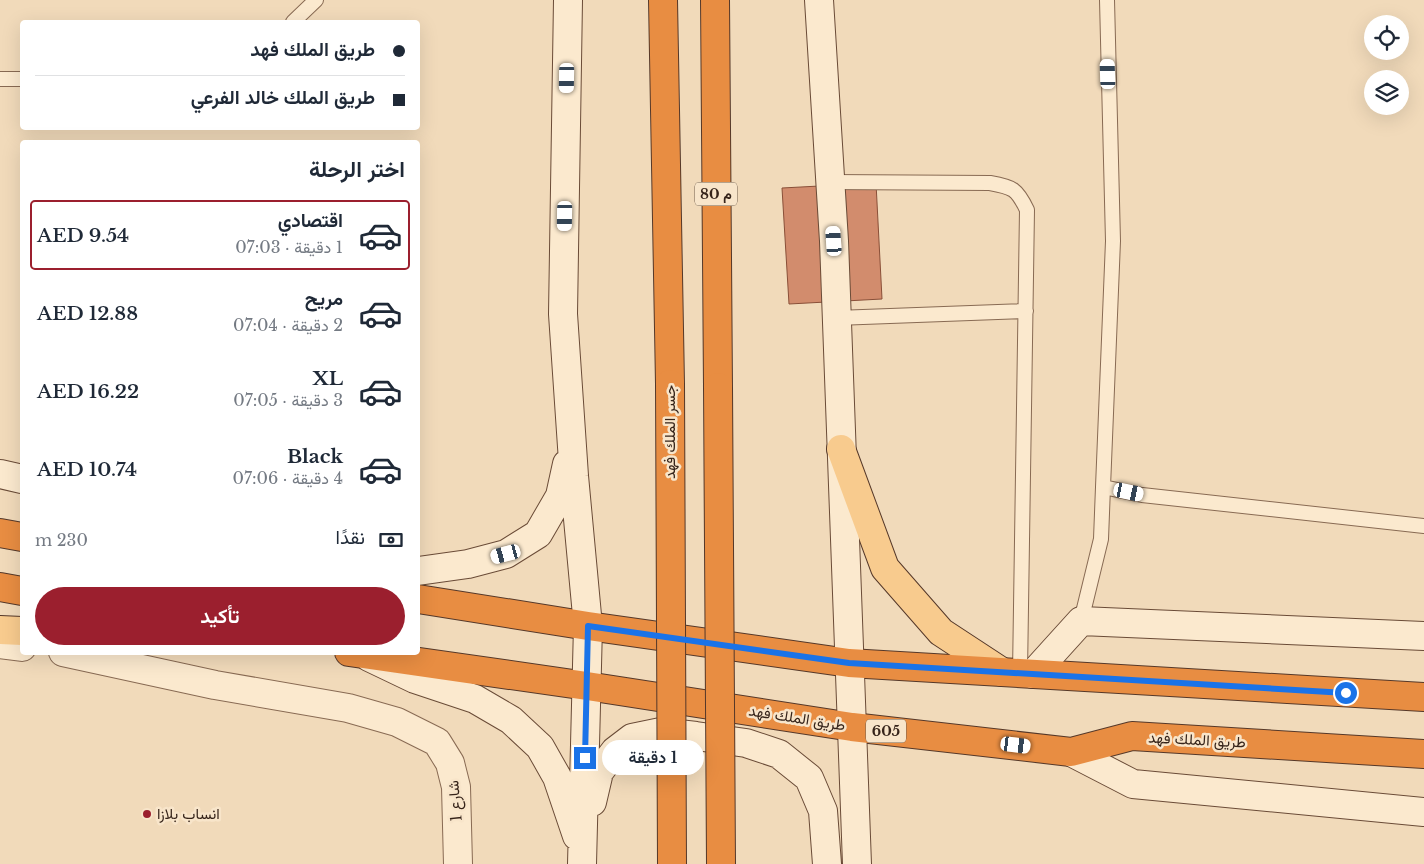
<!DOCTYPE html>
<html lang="ar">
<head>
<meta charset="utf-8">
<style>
	:root { --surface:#fff; --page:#f6f6f7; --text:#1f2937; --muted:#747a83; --line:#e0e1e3; --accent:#9b1f2e }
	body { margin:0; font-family:"Libre Baskerville",Vazirmatn,serif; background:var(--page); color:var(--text); direction:rtl; height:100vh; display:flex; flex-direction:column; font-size:19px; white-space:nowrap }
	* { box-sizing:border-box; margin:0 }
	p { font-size:16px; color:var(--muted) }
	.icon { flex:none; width:28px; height:28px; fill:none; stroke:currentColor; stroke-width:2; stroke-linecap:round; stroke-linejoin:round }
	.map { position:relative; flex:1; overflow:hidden; direction:ltr }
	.drawer { position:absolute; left:20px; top:140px; width:400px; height:515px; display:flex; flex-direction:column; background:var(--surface); border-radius:5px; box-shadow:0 5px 20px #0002; direction:rtl }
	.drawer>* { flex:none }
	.hud { position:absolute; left:20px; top:20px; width:400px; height:110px; border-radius:5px; box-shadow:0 5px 20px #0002; direction:rtl; display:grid; align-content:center; height:110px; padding:0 15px; background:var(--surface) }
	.fabs { position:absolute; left:1364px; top:15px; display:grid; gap:10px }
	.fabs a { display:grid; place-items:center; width:45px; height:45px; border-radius:50%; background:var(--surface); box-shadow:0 5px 20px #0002; font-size:25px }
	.end { position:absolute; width:22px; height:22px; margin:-11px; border:6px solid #1a73e8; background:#fff; box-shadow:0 0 0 2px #fff }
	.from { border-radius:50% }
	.bubble { position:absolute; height:35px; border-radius:18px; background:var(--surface); box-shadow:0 5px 20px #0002; font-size:16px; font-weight:600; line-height:35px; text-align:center; direction:rtl }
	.car { position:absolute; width:15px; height:30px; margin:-15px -8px; border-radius:6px; box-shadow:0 0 4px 1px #0007; background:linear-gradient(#fff 24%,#345 0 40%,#fff 0 76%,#345 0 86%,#fff 0) }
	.hud b { display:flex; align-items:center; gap:18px; height:48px; font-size:19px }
	.hud b+b { border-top:1px solid var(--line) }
	.hud i { width:12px; height:12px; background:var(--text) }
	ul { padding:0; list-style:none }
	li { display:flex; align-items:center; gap:15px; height:70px; margin:0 10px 8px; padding:0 5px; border:2px solid transparent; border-radius:5px }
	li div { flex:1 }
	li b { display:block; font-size:19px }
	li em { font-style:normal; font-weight:600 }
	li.current { border-color:var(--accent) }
	li>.icon { width:45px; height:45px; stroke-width:1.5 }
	h2 { padding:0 15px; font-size:22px; line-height:60px }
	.pay { display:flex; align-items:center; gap:12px; height:55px; padding:0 15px; font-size:19px }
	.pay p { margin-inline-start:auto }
	.cta { display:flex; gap:10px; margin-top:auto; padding:10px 15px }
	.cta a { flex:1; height:58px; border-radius:30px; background:var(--accent); color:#fff; font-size:20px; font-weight:600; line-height:58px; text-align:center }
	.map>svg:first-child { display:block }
	.building { fill:#d28c6d; stroke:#894f38 }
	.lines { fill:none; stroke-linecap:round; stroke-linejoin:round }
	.service-casing { stroke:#886a53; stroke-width:16 }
	.minor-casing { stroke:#886a53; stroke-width:30 }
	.secondary-casing { stroke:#6a4b37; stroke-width:30 }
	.primary-casing { stroke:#553829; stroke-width:30 }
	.motorway-casing { stroke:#553829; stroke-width:30 }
	.service { stroke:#fbe9ce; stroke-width:14 }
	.minor { stroke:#fbe9ce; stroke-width:28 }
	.secondary { stroke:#fbe9ce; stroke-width:28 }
	.primary { stroke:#f8cb8e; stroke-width:28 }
	.motorway { stroke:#e88d42; stroke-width:28 }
	.motorway-bridge-casing { stroke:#553829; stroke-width:30; stroke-linecap:butt }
	.motorway-bridge { stroke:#e88d42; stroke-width:28 }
	.route { stroke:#1a73e8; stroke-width:6 }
	.poi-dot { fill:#9b1f2e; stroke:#f8e5ca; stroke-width:2 }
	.labels { text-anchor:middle; stroke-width:5; stroke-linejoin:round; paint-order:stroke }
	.shield { fill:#f8e5ca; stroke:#705e4f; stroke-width:1 }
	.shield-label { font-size:14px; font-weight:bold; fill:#36241a }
	.street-label { font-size:15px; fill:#36241a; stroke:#f8e5ca }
	.poi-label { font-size:15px; fill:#36241a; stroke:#f8e5ca; text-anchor:start }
</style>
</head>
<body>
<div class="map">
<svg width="1424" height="864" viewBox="0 0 1424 864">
	<rect width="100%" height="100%" fill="#f1daba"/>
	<path class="building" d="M 876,183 L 882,299 L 789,304 L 782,188 Z"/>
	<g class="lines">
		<defs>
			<path id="service" d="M 293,22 L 316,0
				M 0,79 L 22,79
				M 830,182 L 990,183 C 1013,187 1017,189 1027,210 L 1020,673
				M 836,318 L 1026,311
				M 1103,487 L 1113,241 L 1107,0
				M 1081,621 L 1101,539 L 1103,487 L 1142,495 L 1424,526"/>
			<path id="minor" d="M 0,644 L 22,647
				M 63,652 L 215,685 L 348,708 L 397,722 L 437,742 L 450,763 L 456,787 L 458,864"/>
			<path id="secondary" d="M 568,0 L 563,314 L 574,476 L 588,626 L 582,864
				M 819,0 L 834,241 L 857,864
				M 0,474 L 22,479
				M 418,571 L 468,564 L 506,554 L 538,534 L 560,496 L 567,464
				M 369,657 L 415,679 L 475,699 L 511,720 L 540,747 L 557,777 L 577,836
				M 1033,674 L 1081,621 L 1424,636
				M 1071,752 L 1133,784 L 1424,812
				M 592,802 L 599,772 L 615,751 L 632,738 L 661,732 L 696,736 L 746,743 L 779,754 L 809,778 L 823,811 L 827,864"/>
			<path id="primary" d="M 841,449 L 885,568 L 941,632 L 1002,672
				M 0,630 L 22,631"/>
			<path id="motorway" d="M 663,0 L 670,384
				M 715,0 L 718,387
				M 0,533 L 22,537
				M 0,587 L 22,591
				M 418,599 L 588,626 L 849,663 L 1424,697
				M 349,652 L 587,686 L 852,727 L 1071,752 L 1132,736 L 1424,754"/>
		</defs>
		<use href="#service" class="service-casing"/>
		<use href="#minor" class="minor-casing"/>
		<use href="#secondary" class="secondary-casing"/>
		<use href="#primary" class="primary-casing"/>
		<use href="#motorway" class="motorway-casing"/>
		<use href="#service" class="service"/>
		<use href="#minor" class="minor"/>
		<use href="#secondary" class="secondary"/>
		<use href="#primary" class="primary"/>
		<use href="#motorway" class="motorway"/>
		<defs>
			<path id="motorway-bridge" d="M 670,384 L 672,864
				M 718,387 L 721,864"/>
		</defs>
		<use href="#motorway-bridge" class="motorway-bridge-casing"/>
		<use href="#motorway-bridge" class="motorway-bridge"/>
	</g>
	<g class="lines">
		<path class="route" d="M 585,758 L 588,626 L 849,663 L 1346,693"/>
	</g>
	<circle class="poi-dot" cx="147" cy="814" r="5"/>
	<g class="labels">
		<g class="shield">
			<rect x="695" y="182.5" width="42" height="23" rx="4"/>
			<rect x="866" y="719.5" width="40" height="23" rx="4"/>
		</g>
		<g class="shield-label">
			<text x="716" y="199">م 80</text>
			<text x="886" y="736">605</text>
		</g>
		<g class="street-label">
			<text transform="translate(670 432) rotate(-90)" y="5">جسر الملك فهد</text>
			<text transform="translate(797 718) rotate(9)" y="5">طريق الملك فهد</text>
			<text transform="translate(1197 740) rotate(3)" y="5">طريق الملك فهد</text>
			<text transform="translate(455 801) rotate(-95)" y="5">شارع 1</text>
		</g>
		<g class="poi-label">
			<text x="157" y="819">انساب بلازا</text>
		</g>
	</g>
</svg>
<div class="fabs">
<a><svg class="icon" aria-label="locate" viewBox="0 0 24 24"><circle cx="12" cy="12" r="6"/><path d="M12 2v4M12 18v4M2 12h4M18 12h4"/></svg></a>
<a><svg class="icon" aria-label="layers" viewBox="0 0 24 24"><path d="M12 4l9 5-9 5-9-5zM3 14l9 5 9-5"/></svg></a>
</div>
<i class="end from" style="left:1346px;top:693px"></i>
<i class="end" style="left:585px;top:758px"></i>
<div class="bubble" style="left:602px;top:740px;width:102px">1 دقيقة</div>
<i class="car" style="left:1108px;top:74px;rotate:358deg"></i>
<i class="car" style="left:567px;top:78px;rotate:181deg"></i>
<i class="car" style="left:565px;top:216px;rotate:181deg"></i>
<i class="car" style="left:834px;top:241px;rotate:356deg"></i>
<i class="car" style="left:1129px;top:492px;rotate:102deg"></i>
<i class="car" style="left:506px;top:554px;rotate:255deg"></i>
<i class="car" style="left:1016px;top:745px;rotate:97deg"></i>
<div class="hud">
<b><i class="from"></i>طريق الملك فهد</b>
<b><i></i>طريق الملك خالد الفرعي</b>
</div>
<section class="drawer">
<h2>اختر الرحلة</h2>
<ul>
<li class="current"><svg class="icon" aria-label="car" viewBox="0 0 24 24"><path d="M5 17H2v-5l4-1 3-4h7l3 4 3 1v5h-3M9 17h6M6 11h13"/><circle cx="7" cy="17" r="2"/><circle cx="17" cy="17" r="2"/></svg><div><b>اقتصادي</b><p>1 دقيقة · 07:03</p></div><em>AED 9.54</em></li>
<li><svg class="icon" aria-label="car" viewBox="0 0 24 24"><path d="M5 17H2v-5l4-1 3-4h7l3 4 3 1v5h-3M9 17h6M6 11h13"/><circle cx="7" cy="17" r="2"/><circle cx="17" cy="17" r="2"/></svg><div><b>مريح</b><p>2 دقيقة · 07:04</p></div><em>AED 12.88</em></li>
<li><svg class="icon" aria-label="car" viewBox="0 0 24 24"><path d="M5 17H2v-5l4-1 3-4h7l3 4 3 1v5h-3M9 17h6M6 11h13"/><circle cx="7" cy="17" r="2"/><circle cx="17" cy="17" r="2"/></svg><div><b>XL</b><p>3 دقيقة · 07:05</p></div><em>AED 16.22</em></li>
<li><svg class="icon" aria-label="car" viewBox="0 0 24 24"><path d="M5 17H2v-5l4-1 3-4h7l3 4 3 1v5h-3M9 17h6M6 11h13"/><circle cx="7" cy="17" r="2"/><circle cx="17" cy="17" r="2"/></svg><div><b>Black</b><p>4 دقيقة · 07:06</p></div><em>AED 10.74</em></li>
</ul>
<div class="pay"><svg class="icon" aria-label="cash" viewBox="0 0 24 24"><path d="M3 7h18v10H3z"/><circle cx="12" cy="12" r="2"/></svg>نقدًا<p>230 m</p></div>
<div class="cta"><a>تأكيد</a></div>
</section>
</div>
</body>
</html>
